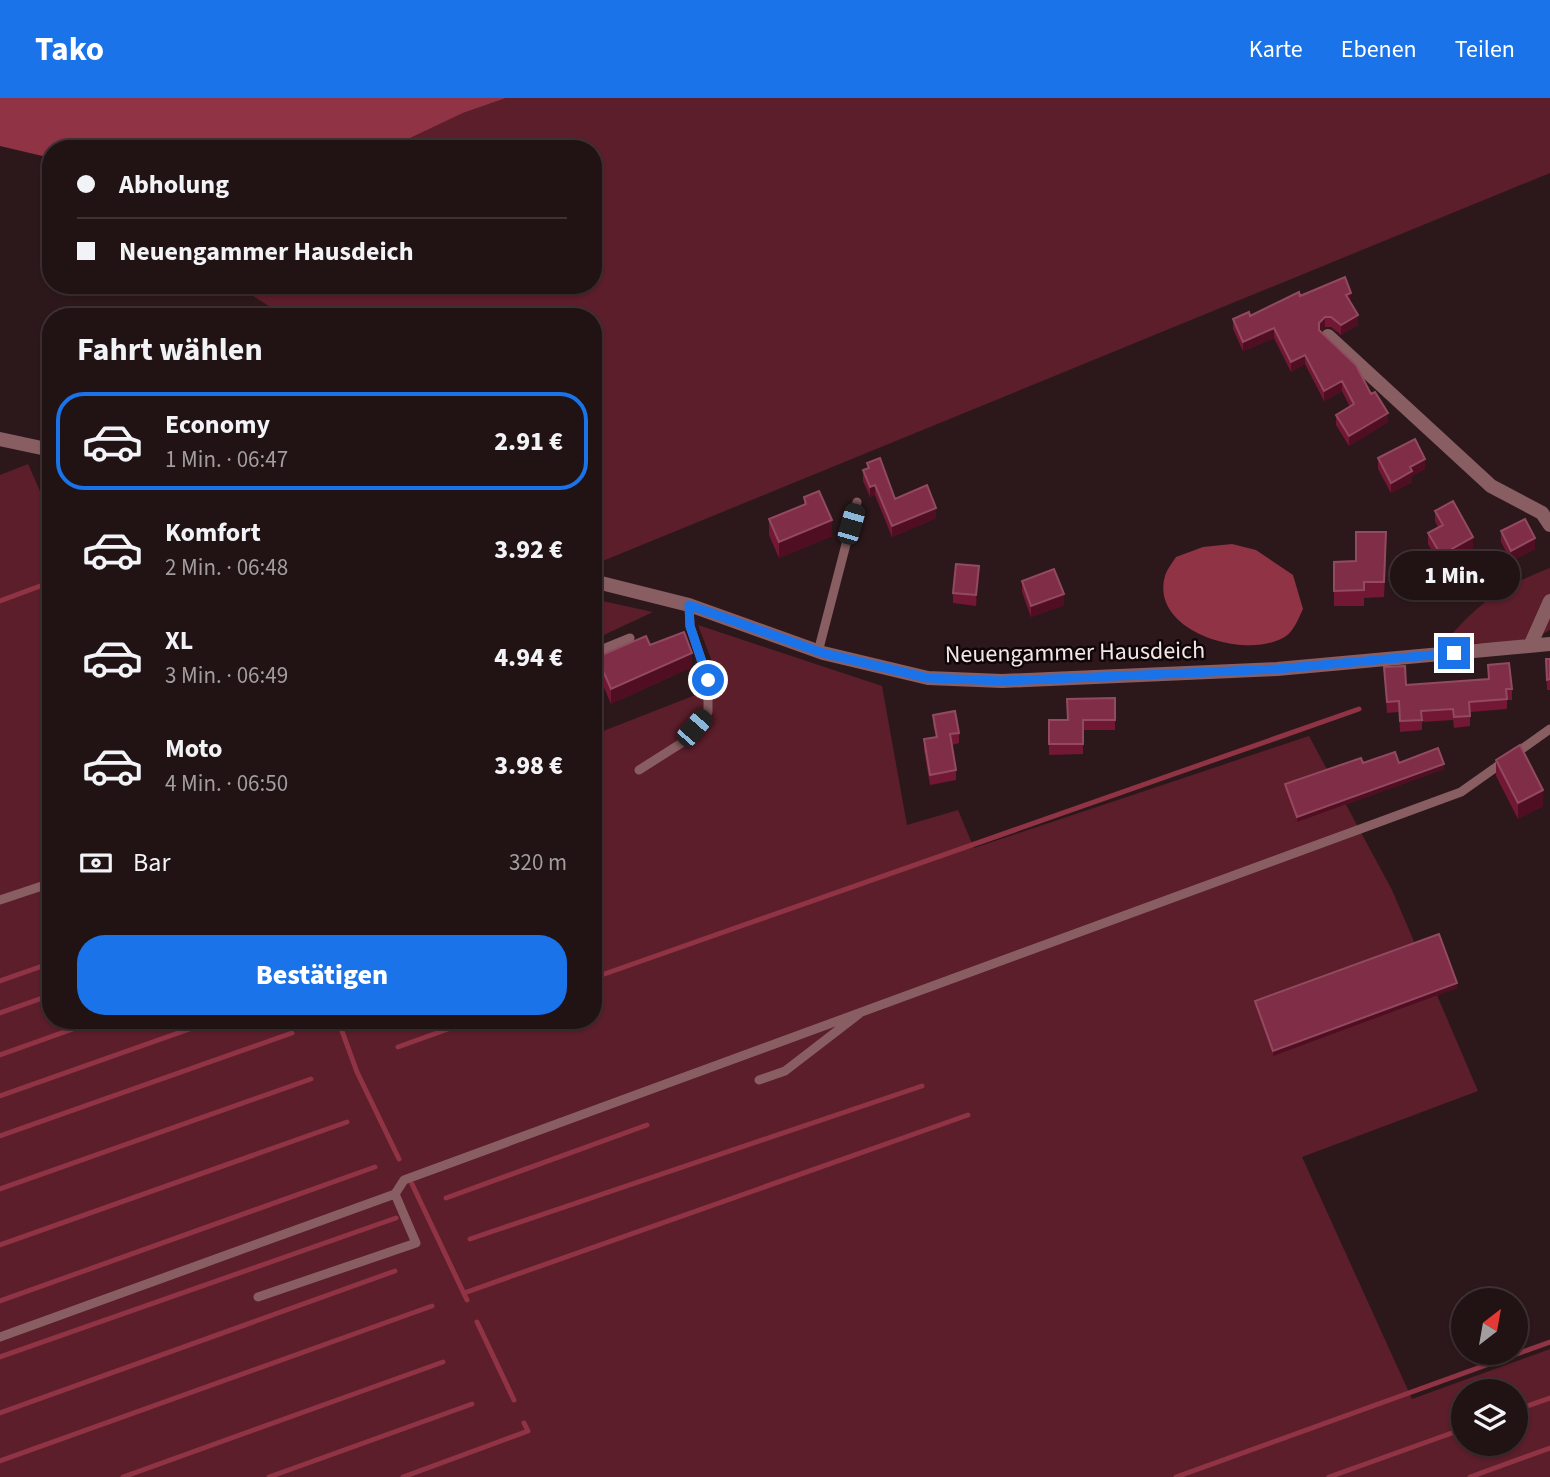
<!DOCTYPE html>
<html lang="de">
<head>
<meta charset="utf-8">
<style>
	:root { --surface:#211214; --page:#2d2022; --text:#f1f3f6; --muted:#a29ea0; --line:#3e3234; --accent:#1a73e8 }
	body { margin:0; font-family:"Source Sans 3",sans-serif; background:var(--page); color:var(--text); height:100vh; display:flex; flex-direction:column; font-size:26px; white-space:nowrap }
	* { box-sizing:border-box; margin:0 }
	p { font-size:23px; color:var(--muted) }
	.icon { flex:none; width:38px; height:38px; fill:none; stroke:currentColor; stroke-width:2; stroke-linecap:round; stroke-linejoin:round }
	.map { position:relative; flex:1; overflow:hidden }
	.side { position:absolute; left:42px; top:210px; width:560px; height:721px; display:flex; flex-direction:column; background:var(--surface); border-radius:28px; box-shadow:0 2px 5px #0004,0 0 0 2px var(--line) }
	.side>* { flex:none }
	.top-card { position:absolute; left:42px; top:42px; width:560px; height:154px; border-radius:28px; box-shadow:0 2px 5px #0004,0 0 0 2px var(--line); display:grid; align-content:center; height:154px; padding:0 35px; background:var(--surface) }
	.needle { width:46px; rotate:31deg }
	.fabs { position:absolute; left:1451px; top:1190px; display:grid; gap:14px }
	.fabs a { display:grid; place-items:center; width:77px; height:77px; border-radius:50%; background:var(--surface); box-shadow:0 2px 5px #0004,0 0 0 2px var(--line); font-size:35px }
	.end { position:absolute; width:32px; height:32px; margin:-16px; border:9px solid #1a73e8; background:#fff; box-shadow:0 0 0 4px #fff }
	.from { border-radius:50% }
	.bubble { position:absolute; height:49px; border-radius:24px; background:var(--surface); box-shadow:0 2px 5px #0004,0 0 0 2px var(--line); font-size:23px; font-weight:800; line-height:49px; text-align:center }
	.car { position:absolute; width:21px; height:42px; margin:-21px -10px; border-radius:9px; box-shadow:0 0 5px 2px #0007; background:linear-gradient(#222 24%,#8ab4d8 0 40%,#222 0 76%,#8ab4d8 0 86%,#222 0) }
	.top-card b { display:flex; align-items:center; gap:24px; height:66px; font-size:26px }
	.top-card b+b { border-top:2px solid var(--line) }
	.top-card i { width:18px; height:18px; background:var(--text) }
	ul { padding:0; list-style:none }
	li { display:flex; align-items:center; gap:21px; height:98px; margin:0 14px 10px; padding:0 21px; border:4px solid transparent; border-radius:28px }
	li div { flex:1 }
	li b { display:block; font-size:26px }
	li em { font-style:normal; font-weight:800 }
	li.current { border-color:var(--accent) }
	li>.icon { width:63px; height:63px; stroke-width:1.5 }
	h2 { padding:0 35px; font-size:32px; line-height:84px }
	.pay { display:flex; align-items:center; gap:18px; height:77px; padding:0 35px; font-size:26px }
	.pay p { margin-inline-start:auto }
	.primary-button { display:flex; gap:14px; margin-top:auto; padding:14px 35px }
	.primary-button a { flex:1; height:80px; border-radius:28px; background:var(--accent); color:#fff; font-size:28px; font-weight:800; line-height:80px; text-align:center }
	header { display:flex; align-items:center; gap:42px; box-sizing:border-box; height:98px; padding:0 35px; background:var(--accent); color:#fff }
	header strong { font-size:33px }
	nav { display:flex; gap:38px; margin-inline-start:auto; font-size:24px }
	.map>svg:first-child { display:block }
	.green { fill:#5b1e2a; fill-rule:evenodd }
	.water { fill:#903345 }
	.lines { fill:none; stroke-linecap:round; stroke-linejoin:round }
	.stream { stroke:#903345; stroke-width:5 }
	.service { stroke:#895e63; stroke-width:9 }
	.minor { stroke:#895e63; stroke-width:14 }
	.wall { fill:#721734 }
	.shaded-wall { fill:#500e22 }
	.building { fill:#802e47; stroke:#924a60; stroke-width:2 }
	.route { stroke:#1a73e8; stroke-width:9 }
	.labels { text-anchor:middle; stroke-width:5; stroke-linejoin:round; paint-order:stroke }
	.street-label { font-size:24px; fill:#f4e5e7; stroke:#0f0607 }
</style>
</head>
<body>
<header>
<strong>Tako</strong>
<nav><a>Karte</a><a>Ebenen</a><a>Teilen</a></nav>
</header>
<div class="map">
<svg width="1550" height="1379" viewBox="0 0 1550 1379">
	<rect width="100%" height="100%" fill="#2c181b"/>
	<path class="green" d="M 506,0 L 1550,0 L 1550,75 L 593,467 L 593,219 L 286,219 L 236,187 L 593,187 L 593,51 L 387,51 L 463,15 Z
		M 28,366 L 51,418 L 51,922 L 593,922 L 593,637 L 721,587 L 698,527 L 882,588 L 907,727 L 958,712 L 974,750 L 1309,638 L 1392,792 L 1478,993 L 1302,1059 L 1412,1301 L 1550,1251 L 1550,1379 L 0,1379 L 0,377 ZM 1463,1293 L 1516,1293 L 1516,1346 L 1463,1346 Z
		M 1550,470 L 1550,532 C 1527,548 1471,544 1443,546 C 1479,505 1498,490 1550,470 Z
		M 593,501 L 653,514 L 593,542 Z"/>
	<path class="water" d="M 0,0 L 506,0 L 463,15 L 387,51 L 51,51 L 51,60 L 0,48 Z
		M 1232,446 L 1256,452 L 1293,477 L 1303,511 C 1299,519 1294,533 1286,538 C 1250,563 1149,535 1165,478 C 1167,471 1173,464 1176,459 L 1203,449 Z"/>
	<g class="lines">
		<path class="stream" d="M 0,503 L 51,484
			M 593,880 L 1359,611
			M 0,883 L 51,865
			M 0,915 L 51,897
			M 338,922 L 357,974 L 399,1061
			M 398,949 L 473,922
			M 0,957 L 98,922
			M 0,998 L 215,922
			M 0,1038 L 292,935
			M 412,1086 L 467,1202
			M 0,1091 L 311,981
			M 446,1100 L 647,1027
			M 470,1141 L 922,988
			M 0,1147 L 347,1024
			M 464,1195 L 968,1017
			M 0,1203 L 375,1069
			M 477,1224 L 514,1302
			M 0,1259 L 396,1120
			M 1516,1312 L 1550,1300
			M 0,1315 L 395,1173
			M 0,1363 L 432,1208
			M 123,1379 L 443,1264
			M 269,1379 L 472,1306
			M 403,1379 L 528,1333 L 524,1325
			M 1176,1379 L 1550,1244
			M 1329,1379 L 1463,1331
			M 1470,1379 L 1550,1350"/>
		<path class="service" d="M 818,554 L 857,404
			M 593,555 L 630,540
			M 639,672 L 680,646 L 708,614 L 708,582 L 690,528 L 689,507
			M 0,802 L 51,785
			M 759,982 L 785,973 L 859,916
			M 258,1199 L 416,1145 L 395,1096
			M 0,1239 L 395,1096 L 404,1082 L 1461,694 L 1550,631"/>
		<path class="minor" d="M 1328,238 L 1491,388 L 1542,415 L 1550,427
			M 0,341 L 51,352
			M 593,483 L 689,507 L 823,555 L 928,580 L 1002,583 L 1277,571 L 1550,546
			M 1530,548 L 1550,503"/>
	</g>
	<path class="wall" d="M 1300,198 L 1351,205 L 1358,227 L 1341,237 L 1331,229 L 1325,229 L 1321,233 L 1371,296 L 1388,324 L 1349,348 L 1336,327 L 1336,317 L 1350,309 L 1342,293 L 1324,303 L 1305,266 L 1291,274 L 1274,240 L 1243,253 L 1233,231 L 1233,221 L 1250,218 Z
		M 1378,360 L 1425,371 L 1412,378 L 1412,384 L 1391,395 L 1378,371 Z
		M 867,365 L 895,401 L 936,420 L 892,439 L 875,397 L 870,399 L 863,383 L 863,372 L 867,371 Z
		M 804,399 L 832,438 L 779,460 L 769,437 L 769,421 L 804,407 Z
		M 1435,413 L 1473,450 L 1441,468 L 1428,446 L 1428,435 L 1438,429 L 1435,423 Z
		M 1501,433 L 1535,451 L 1511,463 L 1501,444 Z
		M 1386,450 L 1384,499 L 1364,500 L 1364,508 L 1334,508 L 1334,464 L 1356,463 Z
		M 979,479 L 976,508 L 953,505 L 953,495 Z
		M 1022,483 L 1064,507 L 1031,519 L 1022,494 Z
		M 597,559 L 692,569 L 611,606 L 597,573 Z
		M 1546,561 L 1550,561 L 1550,592 L 1547,592 Z
		M 1488,567 L 1512,591 L 1512,602 L 1507,602 L 1507,611 L 1470,614 L 1470,628 L 1454,630 L 1453,622 L 1422,624 L 1422,632 L 1400,634 L 1399,614 L 1387,615 L 1384,569 L 1406,587 L 1488,581 Z
		M 1115,600 L 1115,632 L 1083,632 L 1083,656 L 1049,657 L 1049,622 L 1068,622 Z
		M 933,617 L 959,635 L 959,645 L 952,647 L 956,672 L 956,682 L 930,687 L 924,652 L 924,641 L 936,639 L 933,627 Z
		M 1496,662 L 1543,708 L 1518,721 L 1496,678 Z
		M 1363,665 L 1399,665 L 1444,671 L 1297,724 L 1285,692 L 1285,686 Z
		M 1457,890 L 1273,958 L 1255,908 L 1255,903 Z"/>
	<path class="shaded-wall" d="M 1351,195 L 1351,205 L 1346,197 Z
		M 1358,217 L 1358,227 L 1341,237 L 1341,227 Z
		M 1325,219 L 1325,229 L 1319,235 L 1319,225 Z
		M 1274,230 L 1274,240 L 1243,253 L 1243,244 Z
		M 1305,257 L 1305,266 L 1291,274 L 1291,264 Z
		M 1342,283 L 1342,293 L 1324,303 L 1324,293 Z
		M 1388,315 L 1388,324 L 1349,348 L 1349,338 Z
		M 1425,361 L 1425,371 L 1412,378 L 1412,384 L 1391,395 L 1391,385 L 1410,369 Z
		M 875,387 L 875,397 L 870,399 L 870,389 Z
		M 936,410 L 936,420 L 892,439 L 892,428 Z
		M 832,422 L 832,438 L 779,460 L 779,444 Z
		M 1473,439 L 1473,450 L 1441,468 L 1441,457 Z
		M 1535,440 L 1535,451 L 1511,463 L 1511,453 Z
		M 979,468 L 979,479 L 976,508 L 976,497 Z
		M 1064,496 L 1064,507 L 1031,519 L 1031,508 Z
		M 692,555 L 692,569 L 611,606 L 611,591 Z
		M 1444,666 L 1444,671 L 1297,724 L 1297,719 Z
		M 1543,692 L 1543,708 L 1518,721 L 1518,705 Z
		M 1457,885 L 1457,890 L 1273,958 L 1273,953 Z"/>
	<path class="building" d="M 1345,179 L 1351,195 L 1346,197 L 1358,217 L 1341,227 L 1331,219 L 1325,219 L 1319,225 L 1319,232 L 1356,267 L 1371,296 L 1375,294 L 1388,315 L 1349,338 L 1336,317 L 1354,306 L 1342,283 L 1324,293 L 1305,257 L 1291,264 L 1274,230 L 1243,244 L 1233,221 L 1249,214 L 1250,218 L 1299,194 L 1300,198 Z
		M 1415,341 L 1425,361 L 1410,369 L 1412,373 L 1391,385 L 1378,360 Z
		M 880,360 L 895,401 L 927,387 L 936,410 L 892,428 L 875,387 L 870,389 L 863,372 L 869,370 L 867,365 Z
		M 819,393 L 832,422 L 779,444 L 769,421 L 806,406 L 804,399 Z
		M 1453,403 L 1473,439 L 1441,457 L 1428,435 L 1443,427 L 1435,413 Z
		M 1525,421 L 1535,440 L 1511,453 L 1501,433 Z
		M 1356,434 L 1386,434 L 1384,484 L 1364,484 L 1364,492 L 1334,493 L 1334,464 L 1356,463 Z
		M 956,466 L 979,468 L 976,497 L 953,495 Z
		M 1054,471 L 1064,496 L 1031,508 L 1022,483 Z
		M 684,534 L 692,555 L 611,591 L 597,559 L 646,538 L 650,547 Z
		M 1546,561 L 1550,561 L 1550,581 L 1547,582 Z
		M 1509,565 L 1512,591 L 1506,591 L 1507,601 L 1469,604 L 1470,618 L 1454,619 L 1453,611 L 1421,613 L 1422,622 L 1400,623 L 1399,603 L 1387,604 L 1384,569 L 1405,568 L 1406,587 L 1489,581 L 1488,567 Z
		M 1115,600 L 1115,622 L 1083,622 L 1083,646 L 1049,646 L 1049,622 L 1068,622 L 1067,601 Z
		M 955,613 L 959,635 L 950,636 L 956,672 L 930,677 L 924,641 L 937,639 L 933,617 Z
		M 1520,647 L 1543,692 L 1518,705 L 1496,662 Z
		M 1438,650 L 1444,666 L 1297,719 L 1285,686 L 1361,660 L 1363,665 L 1395,654 L 1399,665 Z
		M 1439,836 L 1457,885 L 1273,953 L 1255,903 Z"/>
	<g class="lines">
		<path class="route" d="M 708,582 L 690,528 L 689,507 L 823,555 L 928,580 L 1002,583 L 1277,571 L 1454,555"/>
	</g>
	<g class="labels">
		<g class="street-label">
			<text transform="translate(1075 554) rotate(-1)" y="8">Neuengammer Hausdeich</text>
		</g>
	</g>
</svg>
<div class="fabs">
<a><svg class="needle" viewBox="-14 -14 28 28"><path d="M0-13l5 13h-10z" fill="#e53935"/><path d="M0 13l5-13h-10z" fill="#a29ea0"/></svg></a>
<a><svg class="icon" aria-label="layers" viewBox="0 0 24 24"><path d="M12 4l9 5-9 5-9-5zM3 14l9 5 9-5"/></svg></a>
</div>
<i class="end from" style="left:708px;top:582px"></i>
<i class="end" style="left:1454px;top:555px"></i>
<div class="bubble" style="left:1390px;top:453px;width:130px">1 Min.</div>
<i class="car" style="left:851px;top:426px;rotate:16deg"></i>
<i class="car" style="left:694px;top:630px;rotate:41deg"></i>
<div class="top-card">
<b><i class="from"></i>Abholung</b>
<b><i></i>Neuengammer Hausdeich</b>
</div>
<section class="side">
<h2>Fahrt wählen</h2>
<ul>
<li class="current"><svg class="icon" aria-label="car" viewBox="0 0 24 24"><path d="M5 17H2v-5l4-1 3-4h7l3 4 3 1v5h-3M9 17h6M6 11h13"/><circle cx="7" cy="17" r="2"/><circle cx="17" cy="17" r="2"/></svg><div><b>Economy</b><p>1 Min. · 06:47</p></div><em>2.91 €</em></li>
<li><svg class="icon" aria-label="car" viewBox="0 0 24 24"><path d="M5 17H2v-5l4-1 3-4h7l3 4 3 1v5h-3M9 17h6M6 11h13"/><circle cx="7" cy="17" r="2"/><circle cx="17" cy="17" r="2"/></svg><div><b>Komfort</b><p>2 Min. · 06:48</p></div><em>3.92 €</em></li>
<li><svg class="icon" aria-label="car" viewBox="0 0 24 24"><path d="M5 17H2v-5l4-1 3-4h7l3 4 3 1v5h-3M9 17h6M6 11h13"/><circle cx="7" cy="17" r="2"/><circle cx="17" cy="17" r="2"/></svg><div><b>XL</b><p>3 Min. · 06:49</p></div><em>4.94 €</em></li>
<li><svg class="icon" aria-label="car" viewBox="0 0 24 24"><path d="M5 17H2v-5l4-1 3-4h7l3 4 3 1v5h-3M9 17h6M6 11h13"/><circle cx="7" cy="17" r="2"/><circle cx="17" cy="17" r="2"/></svg><div><b>Moto</b><p>4 Min. · 06:50</p></div><em>3.98 €</em></li>
</ul>
<div class="pay"><svg class="icon" aria-label="cash" viewBox="0 0 24 24"><path d="M3 7h18v10H3z"/><circle cx="12" cy="12" r="2"/></svg>Bar<p>320 m</p></div>
<div class="primary-button"><a>Bestätigen</a></div>
</section>
</div>
</body>
</html>
